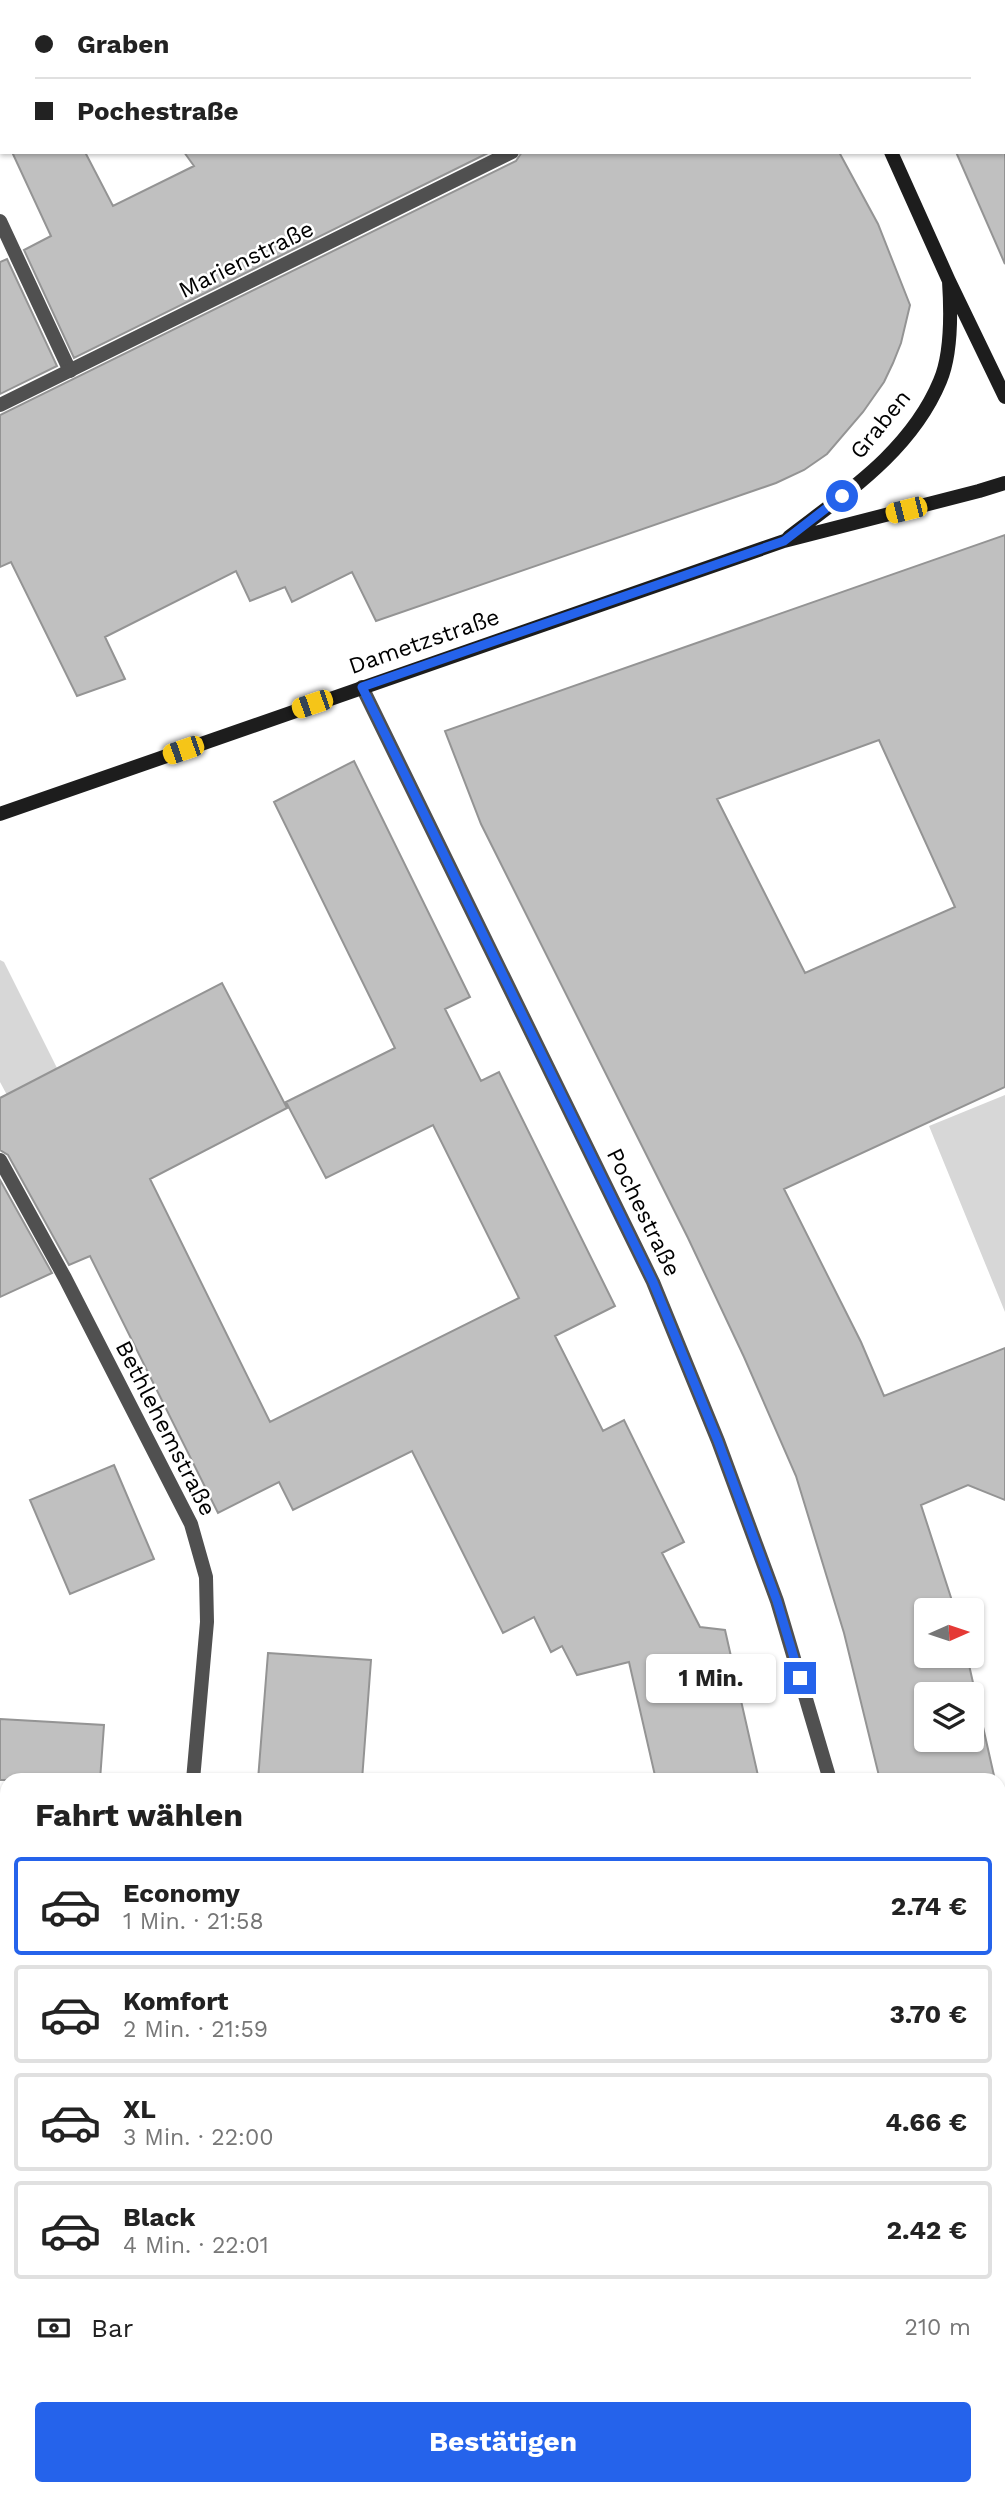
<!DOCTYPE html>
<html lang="de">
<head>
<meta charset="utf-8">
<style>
	:root { --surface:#fff; --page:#f6f6f6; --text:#222; --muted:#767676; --line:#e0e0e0; --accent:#2563eb }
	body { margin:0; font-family:"Work Sans",sans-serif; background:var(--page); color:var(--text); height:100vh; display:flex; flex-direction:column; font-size:26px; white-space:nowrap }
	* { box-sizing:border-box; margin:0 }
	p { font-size:23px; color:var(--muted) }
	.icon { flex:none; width:38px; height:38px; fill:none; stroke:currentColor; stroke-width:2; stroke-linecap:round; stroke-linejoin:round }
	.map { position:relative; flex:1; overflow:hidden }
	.panel { position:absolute; left:0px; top:1773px; width:1006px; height:723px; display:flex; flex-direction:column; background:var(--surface); border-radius:21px 21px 0 0; box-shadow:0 2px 5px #0004 }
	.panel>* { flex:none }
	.hud { position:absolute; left:0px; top:0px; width:1006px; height:154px; box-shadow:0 2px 5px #0004; display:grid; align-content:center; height:154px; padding:0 35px; background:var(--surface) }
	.needle { width:46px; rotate:87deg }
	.controls { position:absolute; left:914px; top:1598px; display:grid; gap:14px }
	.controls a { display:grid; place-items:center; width:70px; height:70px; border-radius:7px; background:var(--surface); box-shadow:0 2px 5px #0004; font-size:35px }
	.end { position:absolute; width:32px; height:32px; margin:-16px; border:9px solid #2563eb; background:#fff; box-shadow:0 0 0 4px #fff }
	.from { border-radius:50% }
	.bubble { position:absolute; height:49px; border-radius:7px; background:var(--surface); box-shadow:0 2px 5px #0004; font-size:23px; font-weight:700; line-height:49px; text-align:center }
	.car { position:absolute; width:21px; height:42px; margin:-21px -10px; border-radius:9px; box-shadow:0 0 5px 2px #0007; background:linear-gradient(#f5c518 24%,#345 0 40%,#f5c518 0 76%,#345 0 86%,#f5c518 0) }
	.hud b { display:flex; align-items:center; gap:24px; height:66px; font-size:26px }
	.hud b+b { border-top:2px solid var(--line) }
	.hud i { width:18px; height:18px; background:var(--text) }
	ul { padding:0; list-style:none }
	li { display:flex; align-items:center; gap:21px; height:98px; margin:0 14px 10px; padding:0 21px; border:4px solid var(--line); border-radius:7px }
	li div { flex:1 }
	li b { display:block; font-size:26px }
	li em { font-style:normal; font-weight:700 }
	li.on { border-color:var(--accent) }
	li>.icon { width:63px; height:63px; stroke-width:1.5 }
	h2 { padding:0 35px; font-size:32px; line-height:84px }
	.pay { display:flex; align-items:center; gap:18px; height:77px; padding:0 35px; font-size:26px }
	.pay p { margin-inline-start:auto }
	.action { display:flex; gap:14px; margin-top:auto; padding:14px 35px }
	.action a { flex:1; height:80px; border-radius:7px; background:var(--accent); color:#fff; font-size:28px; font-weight:700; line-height:80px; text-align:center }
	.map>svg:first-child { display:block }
	.green { fill:#d7d7d7 }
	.building { fill:#c0c0c0; stroke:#949494; stroke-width:2; fill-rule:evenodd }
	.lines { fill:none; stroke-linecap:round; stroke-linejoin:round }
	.lane { stroke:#505050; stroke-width:14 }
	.street { stroke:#505050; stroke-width:14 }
	.secondary { stroke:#1d1d1d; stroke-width:14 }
	.route { stroke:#2563eb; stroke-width:9 }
	.labels { text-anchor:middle; stroke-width:5; stroke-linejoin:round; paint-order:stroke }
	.street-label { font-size:23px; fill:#000; stroke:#fff }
</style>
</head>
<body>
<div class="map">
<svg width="1005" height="2495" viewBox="0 0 1005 2495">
	<rect width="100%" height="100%" fill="#fff"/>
	<path class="green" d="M 0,960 L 4,962 L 57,1068 L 7,1095 L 0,1082 Z
		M 1005,1095 L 1005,1312 L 929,1126 Z
		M 782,2488 L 784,2495 L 445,2495 L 445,2489 Z"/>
	<path class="building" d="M 12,152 L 85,152 L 113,206 L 194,166 L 184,152 L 490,152 L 74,358 L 24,250 L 51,236 Z
		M 522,152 L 839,152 L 878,224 L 910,305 L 901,343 L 893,363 L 884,382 L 863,412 L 827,454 L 804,470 L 776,483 L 376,621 L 352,572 L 292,602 L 285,587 L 250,601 L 236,571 L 105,637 L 125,679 L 77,696 L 11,562 L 0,567 L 0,415 L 516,161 Z
		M 956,152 L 1005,152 L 1005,264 Z
		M 7,259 L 57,366 L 0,394 L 0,262 Z
		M 1005,535 L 1005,1087 L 784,1189 L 861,1342 L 884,1396 L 1005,1348 L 1005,1500 L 968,1485 L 921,1505 L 955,1610 L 926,1610 L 926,1656 L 967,1656 L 995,1780 L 880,1780 L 844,1633 L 796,1476 L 744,1357 L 688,1238 L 481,824 L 445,731 ZM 879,740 L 955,907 L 805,973 L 717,799 ZM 926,1694 L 971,1694 L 971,1740 L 926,1740 Z
		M 354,761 L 470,997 L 445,1009 L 481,1081 L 499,1072 L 615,1306 L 555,1336 L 603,1431 L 624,1420 L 684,1542 L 662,1553 L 700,1627 L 725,1630 L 759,1780 L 656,1780 L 629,1662 L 577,1675 L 562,1646 L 551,1652 L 534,1617 L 503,1633 L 412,1451 L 293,1510 L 279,1482 L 218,1513 L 90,1256 L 69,1265 L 8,1155 L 0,1150 L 0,1098 L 222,983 L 287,1108 L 150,1179 L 270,1422 L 519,1298 L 433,1125 L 326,1178 L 286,1102 L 395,1048 L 274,802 Z
		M 0,1180 L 52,1273 L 0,1297 Z
		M 114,1465 L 154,1559 L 70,1594 L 30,1500 Z
		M 268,1653 L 371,1660 L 362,1780 L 258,1780 Z
		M 0,1719 L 104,1725 L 100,1780 L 0,1780 Z"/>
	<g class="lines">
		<path class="lane" d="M 0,221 L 70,371"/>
		<path class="street" d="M 1004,76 L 1005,76
			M 0,405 L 512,152
			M 362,687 L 653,1282 L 718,1441 L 777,1601 L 830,1780
			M 0,1160 L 65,1278 L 191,1524 L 206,1577 L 207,1622 L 193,1780
			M 999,2012 L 1005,2011
			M 0,2248 L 7,2246
			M 128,2495 L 128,2488"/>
		<path class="secondary" d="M 812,0 L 813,2
			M 891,152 L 949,281 L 1005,397
			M 789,537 C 846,493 911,451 940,381 C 952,353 951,311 949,281
			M 0,814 L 784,541 L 979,491 L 1005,483"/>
	</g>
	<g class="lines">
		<path class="route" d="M 800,1678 L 777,1601 L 718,1441 L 653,1282 L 362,687 L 784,541 L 842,496"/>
	</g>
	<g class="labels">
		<g class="street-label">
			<text transform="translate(246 259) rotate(-26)" y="8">Marienstraße</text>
			<text transform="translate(880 424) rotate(-51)" y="8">Graben</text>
			<text transform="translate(424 641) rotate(-19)" y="8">Dametzstraße</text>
			<text transform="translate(644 1212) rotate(64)" y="8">Pochestraße</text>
			<text transform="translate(166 1428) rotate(63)" y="8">Bethlehemstraße</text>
		</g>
	</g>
</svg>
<div class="controls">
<a><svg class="needle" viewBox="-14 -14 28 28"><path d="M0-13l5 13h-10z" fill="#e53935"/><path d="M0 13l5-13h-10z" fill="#767676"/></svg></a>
<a><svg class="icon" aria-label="layers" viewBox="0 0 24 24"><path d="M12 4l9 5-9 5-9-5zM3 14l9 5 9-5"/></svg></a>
</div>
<i class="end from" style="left:842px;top:496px"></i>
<i class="end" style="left:800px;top:1678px"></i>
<div class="bubble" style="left:646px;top:1654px;width:130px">1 Min.</div>
<i class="car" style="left:906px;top:510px;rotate:256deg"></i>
<i class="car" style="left:312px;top:704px;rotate:251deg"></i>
<i class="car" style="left:183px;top:750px;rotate:251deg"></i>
<div class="hud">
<b><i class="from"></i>Graben</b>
<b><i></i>Pochestraße</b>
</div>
<section class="panel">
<h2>Fahrt wählen</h2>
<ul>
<li class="on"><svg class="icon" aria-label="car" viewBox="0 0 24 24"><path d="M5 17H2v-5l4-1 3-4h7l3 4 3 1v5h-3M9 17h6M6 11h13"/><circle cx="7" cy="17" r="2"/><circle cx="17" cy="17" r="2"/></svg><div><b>Economy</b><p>1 Min. · 21:58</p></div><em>2.74 €</em></li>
<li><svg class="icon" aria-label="car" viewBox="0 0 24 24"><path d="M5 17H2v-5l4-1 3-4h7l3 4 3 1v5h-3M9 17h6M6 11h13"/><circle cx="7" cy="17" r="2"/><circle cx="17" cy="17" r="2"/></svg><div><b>Komfort</b><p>2 Min. · 21:59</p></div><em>3.70 €</em></li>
<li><svg class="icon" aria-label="car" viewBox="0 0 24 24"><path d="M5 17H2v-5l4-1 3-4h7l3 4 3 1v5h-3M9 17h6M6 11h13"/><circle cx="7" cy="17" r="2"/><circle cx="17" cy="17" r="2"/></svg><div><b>XL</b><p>3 Min. · 22:00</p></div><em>4.66 €</em></li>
<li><svg class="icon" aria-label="car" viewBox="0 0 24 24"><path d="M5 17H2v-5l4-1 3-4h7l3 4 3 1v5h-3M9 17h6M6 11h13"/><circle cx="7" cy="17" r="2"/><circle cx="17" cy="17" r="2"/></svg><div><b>Black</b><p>4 Min. · 22:01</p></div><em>2.42 €</em></li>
</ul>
<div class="pay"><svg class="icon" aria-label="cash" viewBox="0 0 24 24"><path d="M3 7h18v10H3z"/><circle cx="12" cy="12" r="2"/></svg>Bar<p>210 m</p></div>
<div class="action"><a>Bestätigen</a></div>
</section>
</div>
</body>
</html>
